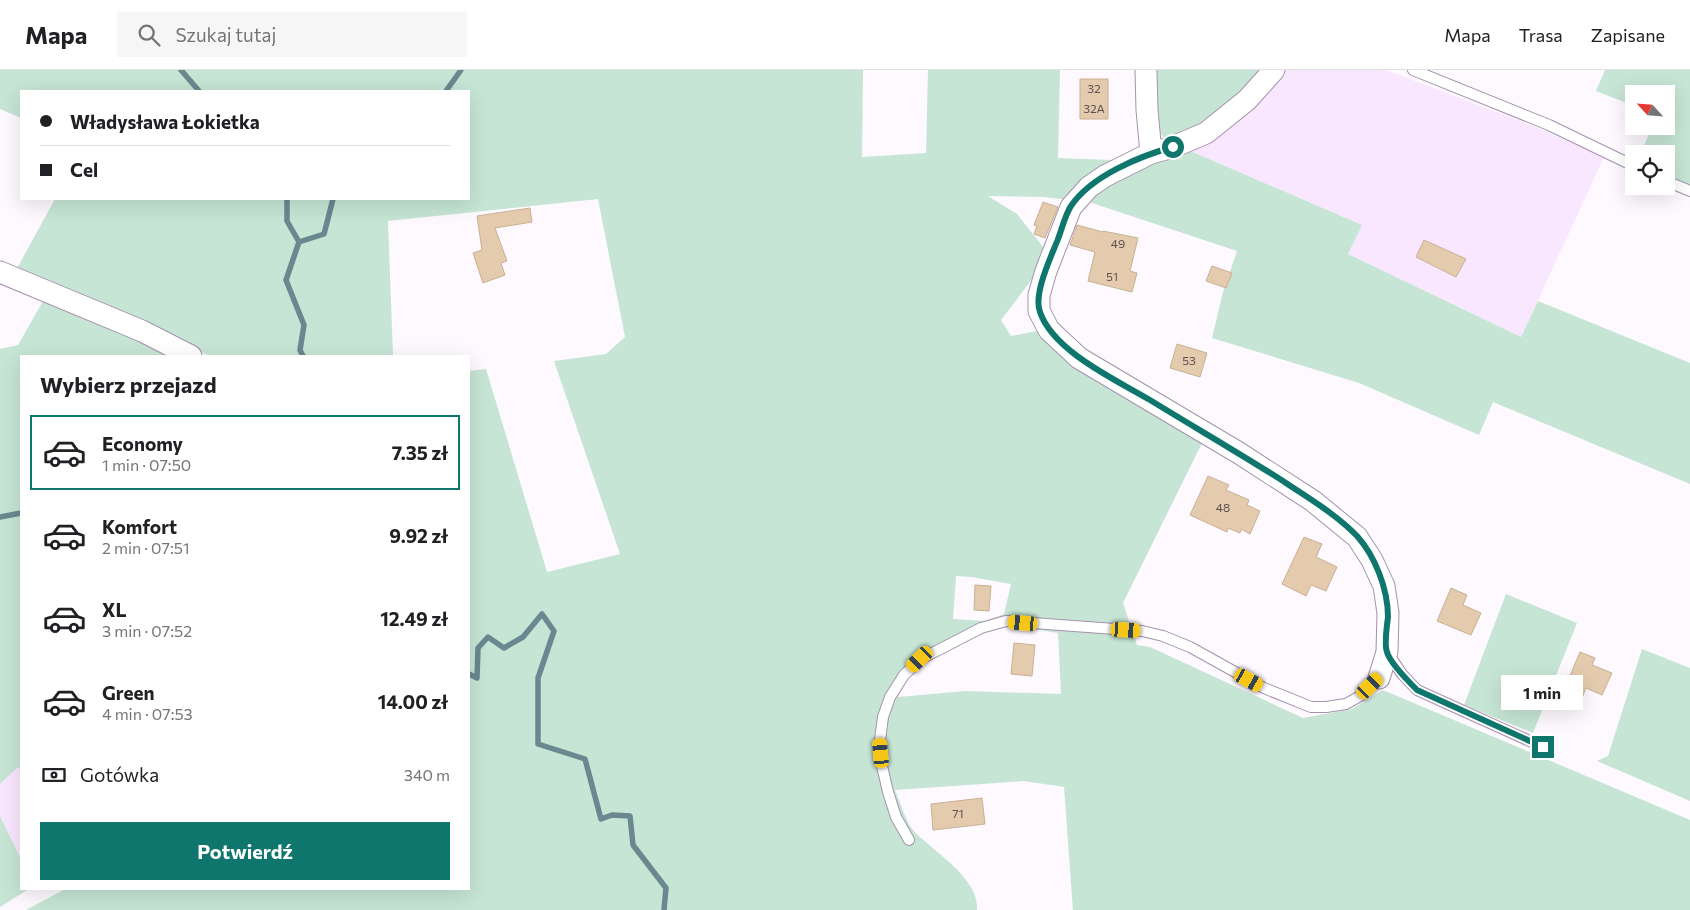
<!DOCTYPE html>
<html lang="pl">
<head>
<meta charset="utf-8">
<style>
	:root { --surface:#fff; --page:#f6f6f6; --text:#202124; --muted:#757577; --line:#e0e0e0; --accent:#0f766e }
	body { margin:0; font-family:Commissioner,sans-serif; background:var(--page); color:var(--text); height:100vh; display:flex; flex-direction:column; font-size:19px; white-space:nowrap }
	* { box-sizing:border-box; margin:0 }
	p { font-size:16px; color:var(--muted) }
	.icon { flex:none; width:28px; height:28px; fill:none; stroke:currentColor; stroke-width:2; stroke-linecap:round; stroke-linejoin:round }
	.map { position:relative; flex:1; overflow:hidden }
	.sheet { position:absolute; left:20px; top:285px; width:450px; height:535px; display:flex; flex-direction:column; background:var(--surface); border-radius:0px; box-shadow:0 5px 20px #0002 }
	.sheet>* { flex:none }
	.guide { position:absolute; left:20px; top:20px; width:450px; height:110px; border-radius:0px; box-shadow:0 5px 20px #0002; display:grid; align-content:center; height:110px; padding:0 20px; background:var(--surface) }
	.needle { width:32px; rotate:296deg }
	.controls { position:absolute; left:1625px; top:15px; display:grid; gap:10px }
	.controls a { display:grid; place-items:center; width:50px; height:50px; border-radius:0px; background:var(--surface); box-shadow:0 5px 20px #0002; font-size:25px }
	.end { position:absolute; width:22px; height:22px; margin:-11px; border:6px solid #0f766e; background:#fff; box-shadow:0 0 0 2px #fff }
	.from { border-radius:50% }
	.bubble { position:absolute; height:35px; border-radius:0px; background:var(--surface); box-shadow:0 5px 20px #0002; font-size:16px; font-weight:700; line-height:35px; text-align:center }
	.car { position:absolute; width:15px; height:30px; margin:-15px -8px; border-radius:6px; box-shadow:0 0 4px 1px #0007; background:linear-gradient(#f5c518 24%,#345 0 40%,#f5c518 0 76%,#345 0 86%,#f5c518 0) }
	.guide b { display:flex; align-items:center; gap:18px; height:48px; font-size:19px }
	.guide b+b { border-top:1px solid var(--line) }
	.guide i { width:12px; height:12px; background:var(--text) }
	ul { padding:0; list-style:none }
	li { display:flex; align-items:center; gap:15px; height:75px; margin:0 10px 8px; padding:0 10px; border:2px solid transparent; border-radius:0px }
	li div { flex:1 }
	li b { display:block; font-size:19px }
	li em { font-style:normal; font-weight:700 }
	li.current { border-color:var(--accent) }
	li>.icon { width:45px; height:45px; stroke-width:1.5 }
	h2 { padding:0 20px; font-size:22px; line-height:60px }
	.pay { display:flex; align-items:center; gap:12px; height:55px; padding:0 20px; font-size:19px }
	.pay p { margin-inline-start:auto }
	.button { display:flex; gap:10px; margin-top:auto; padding:10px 20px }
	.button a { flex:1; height:58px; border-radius:0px; background:var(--accent); color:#fff; font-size:20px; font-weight:700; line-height:58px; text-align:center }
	header { display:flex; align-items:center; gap:30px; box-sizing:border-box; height:70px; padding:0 25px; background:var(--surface); border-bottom:1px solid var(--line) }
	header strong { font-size:24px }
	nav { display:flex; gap:28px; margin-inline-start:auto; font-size:18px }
	.search { width:350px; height:45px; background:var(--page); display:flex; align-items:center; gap:12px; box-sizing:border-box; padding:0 18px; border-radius:0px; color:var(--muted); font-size:19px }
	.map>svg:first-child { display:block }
	.built { fill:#f8e7fe }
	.green { fill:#c6e5d4; fill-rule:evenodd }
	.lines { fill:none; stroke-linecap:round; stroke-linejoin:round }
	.stream { stroke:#6a8890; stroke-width:5.5 }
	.building { fill:#e4cbad; stroke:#c8b092 }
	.lane-casing { stroke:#a691ae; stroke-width:12 }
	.street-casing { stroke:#a691ae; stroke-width:23 }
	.lane { stroke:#fff; stroke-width:10 }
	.street { stroke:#fff; stroke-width:21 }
	.route { stroke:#0f766e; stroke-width:6 }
	.labels { text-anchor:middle; stroke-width:4; stroke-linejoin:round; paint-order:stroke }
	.number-label { font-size:12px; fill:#5e5152 }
</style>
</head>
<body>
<header>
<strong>Mapa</strong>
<div class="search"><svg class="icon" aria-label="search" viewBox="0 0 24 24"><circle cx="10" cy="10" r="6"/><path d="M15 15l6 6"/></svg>Szukaj tutaj</div>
<nav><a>Mapa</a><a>Trasa</a><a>Zapisane</a></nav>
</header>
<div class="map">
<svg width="1690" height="840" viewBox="0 0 1690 840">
	<rect width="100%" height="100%" fill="#fdf9ff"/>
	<path class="built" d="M 1286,0 L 1386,0 L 1536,57 L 1604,87 L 1521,267 L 1348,184 L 1362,155 L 1188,80 L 1256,30 Z
		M 18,696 L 21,701 L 21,789 L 0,746 L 0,714 Z"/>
	<path class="green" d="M 0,0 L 863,0 L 862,87 L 926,83 L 928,0 L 1060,0 L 1058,88 L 1111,90 L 1069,130 L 1043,127 L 988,126 L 1017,144 L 1048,183 L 1043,195 L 1001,250 L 1011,266 L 1037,261 L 1049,276 L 1077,297 L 1203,371 L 1123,533 L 1137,575 L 1150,577 L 1303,648 L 1352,639 L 1383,620 L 1690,750 L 1690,840 L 1073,840 L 1064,717 L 1024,711 L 895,720 C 900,731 906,752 913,760 C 932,781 980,808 977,840 L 26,840 L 65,819 L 469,819 L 469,301 L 486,299 L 547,502 L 620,484 L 554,291 L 606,284 L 625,267 L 598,129 L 388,151 L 393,286 L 210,286 L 117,244 L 15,202 L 55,129 L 469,129 L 469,21 L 21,21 L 21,48 L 0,39 ZM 956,506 L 971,507 L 1011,514 L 1004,544 L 985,551 L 953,549 ZM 1006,555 L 1058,563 L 1061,624 L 965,621 L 898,627 L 909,606 L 926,592 L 979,563 Z
		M 1151,0 L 1265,0 L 1226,39 L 1192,60 L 1165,69 L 1155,56 Z
		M 1605,0 L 1690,0 L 1690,116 L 1666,106 L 1666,84 L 1641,84 L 1652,56 L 1666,56 L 1666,24 L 1634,24 L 1634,36 L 1596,21 Z
		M 1188,80 L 1362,155 L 1348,184 L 1521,267 L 1538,231 L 1690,293 L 1690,414 L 1493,332 L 1479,365 L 1359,313 L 1212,268 L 1223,222 L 1237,181 L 1089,132 L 1102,118 L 1122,106 Z
		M 43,231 L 139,269 L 175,286 L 21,286 L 21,701 L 18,697 L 0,714 L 0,279 L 18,275 Z
		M 1506,524 L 1577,553 L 1533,663 L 1464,635 Z
		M 1642,579 L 1690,598 L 1690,731 L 1597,691 L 1608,686 Z
		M 0,746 L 21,789 L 21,819 L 29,819 L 0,837 Z"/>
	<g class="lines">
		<path class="stream" d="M 181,0 L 199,21
			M 446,21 L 461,0
			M 287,129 L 287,151 L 299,172 L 286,210 L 304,255 L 300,280 L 303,286
			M 299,172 L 324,164 L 333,129
			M 0,447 L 21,443
			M 469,604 L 477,608 L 478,578 L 488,567 L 504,578 L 523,567 L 542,544 L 554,561 L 538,608 L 538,674 L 585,689 L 601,749 L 612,745 L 630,746 L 633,775 L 666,818 L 664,840"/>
	</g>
	<path class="building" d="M 1080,9 L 1108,9 L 1108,49 L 1080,49 Z
		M 1043,132 L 1058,137 L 1045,168 L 1034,164 L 1037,156 L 1034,155 Z
		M 530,138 L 532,152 L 495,158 L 507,191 L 501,193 L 505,205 L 483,213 L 473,183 L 482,180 L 477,146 Z
		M 1077,155 L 1103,162 L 1103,161 L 1138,168 L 1130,201 L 1137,203 L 1132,222 L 1088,211 L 1095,182 L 1070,175 Z
		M 1424,170 L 1466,189 L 1456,207 L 1416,187 Z
		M 1212,196 L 1232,203 L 1226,218 L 1206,211 Z
		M 1177,274 L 1207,283 L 1200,307 L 1170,298 Z
		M 1208,406 L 1229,415 L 1226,420 L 1249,430 L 1247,435 L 1260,441 L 1250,464 L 1241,459 L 1240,463 L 1228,458 L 1227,462 L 1190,445 Z
		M 1304,467 L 1322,474 L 1316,487 L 1337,497 L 1326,521 L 1311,515 L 1306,526 L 1282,514 Z
		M 975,515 L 991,516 L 989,541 L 974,540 Z
		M 1451,518 L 1467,525 L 1463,535 L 1481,543 L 1471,565 L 1437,551 Z
		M 1014,573 L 1035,575 L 1032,606 L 1011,604 Z
		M 1580,582 L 1595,588 L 1592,595 L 1612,603 L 1602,625 L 1586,618 L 1580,633 L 1562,625 Z
		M 982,728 L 985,754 L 933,760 L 931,734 Z"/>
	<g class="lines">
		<defs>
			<path id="lane" d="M 1413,0 L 1549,55 L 1634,96
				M 1666,111 L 1690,121
				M 1387,582 L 1402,604 L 1417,620 L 1543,677
				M 909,770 L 896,747 L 888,722 L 882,696 L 880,670 L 883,647 L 890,627 L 904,605 L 921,589 L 981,558 L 1006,551 L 1142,561 L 1163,566 L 1190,577 L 1264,618 L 1311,637 L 1326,637 L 1346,634 L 1362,625 L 1379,608"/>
			<path id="street" d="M 1146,0 L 1147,40 L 1151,83
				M 1274,0 L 1247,30 L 1206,63 L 1173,77 L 1151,83 L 1105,106 L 1089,117 L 1071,137 L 1046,201 L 1039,225 L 1039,241 L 1049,260 L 1079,288 L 1239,383 L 1313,431 L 1357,467 L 1372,490 L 1384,516 L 1388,543 L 1387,582 L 1379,608
				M 0,202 L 142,261 L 191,286"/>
		</defs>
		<use href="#lane" class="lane-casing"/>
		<use href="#street" class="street-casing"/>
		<use href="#lane" class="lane"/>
		<use href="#street" class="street"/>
	</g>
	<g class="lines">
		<path class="route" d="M 1173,77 C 1140,86 1091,106 1071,136 C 1065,145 1062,159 1058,169 C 1051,187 1033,224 1040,242 C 1053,281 1116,310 1150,330 C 1194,357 1239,383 1283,411 C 1308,428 1336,444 1357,466 C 1375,486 1388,519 1388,547 C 1387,555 1384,575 1387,582 C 1390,593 1409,612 1417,620 L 1543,677"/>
	</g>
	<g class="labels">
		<g class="number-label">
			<text x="1094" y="23">32</text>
			<text x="1094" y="43">32A</text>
			<text x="1118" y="178">49</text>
			<text x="1112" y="211">51</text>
			<text x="1189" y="295">53</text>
			<text x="1223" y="442">48</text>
			<text x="958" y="748">71</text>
		</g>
	</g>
</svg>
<div class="controls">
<a><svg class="needle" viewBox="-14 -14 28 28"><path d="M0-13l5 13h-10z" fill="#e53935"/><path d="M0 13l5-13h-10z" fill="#757577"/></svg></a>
<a><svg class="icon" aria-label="locate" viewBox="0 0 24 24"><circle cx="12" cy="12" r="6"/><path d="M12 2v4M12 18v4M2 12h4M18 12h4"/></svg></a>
</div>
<i class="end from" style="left:1173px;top:77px"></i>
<i class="end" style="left:1543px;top:677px"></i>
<div class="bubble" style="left:1501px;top:605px;width:82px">1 min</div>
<i class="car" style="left:1023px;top:553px;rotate:275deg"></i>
<i class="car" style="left:1126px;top:560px;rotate:93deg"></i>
<i class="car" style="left:920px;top:589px;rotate:226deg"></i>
<i class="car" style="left:1249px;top:610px;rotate:119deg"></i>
<i class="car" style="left:1370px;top:616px;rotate:45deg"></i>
<i class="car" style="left:881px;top:683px;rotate:355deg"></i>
<div class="guide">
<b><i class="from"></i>Władysława Łokietka</b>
<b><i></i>Cel</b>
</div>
<section class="sheet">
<h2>Wybierz przejazd</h2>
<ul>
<li class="current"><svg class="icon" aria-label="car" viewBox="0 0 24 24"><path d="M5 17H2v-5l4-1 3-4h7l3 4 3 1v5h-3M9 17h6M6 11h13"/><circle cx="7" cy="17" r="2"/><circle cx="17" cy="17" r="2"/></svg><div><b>Economy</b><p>1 min · 07:50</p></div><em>7.35 zł</em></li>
<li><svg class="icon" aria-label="car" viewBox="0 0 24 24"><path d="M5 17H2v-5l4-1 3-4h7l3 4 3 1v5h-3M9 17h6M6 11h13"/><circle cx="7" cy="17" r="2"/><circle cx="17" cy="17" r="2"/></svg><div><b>Komfort</b><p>2 min · 07:51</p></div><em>9.92 zł</em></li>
<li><svg class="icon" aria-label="car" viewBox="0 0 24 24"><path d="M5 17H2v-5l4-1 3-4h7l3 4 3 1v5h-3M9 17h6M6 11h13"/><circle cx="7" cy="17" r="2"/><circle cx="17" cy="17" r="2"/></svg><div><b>XL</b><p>3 min · 07:52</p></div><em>12.49 zł</em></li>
<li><svg class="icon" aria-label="car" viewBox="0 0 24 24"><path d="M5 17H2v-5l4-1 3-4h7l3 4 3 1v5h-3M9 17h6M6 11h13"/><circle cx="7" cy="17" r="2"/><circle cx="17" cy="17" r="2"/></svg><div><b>Green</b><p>4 min · 07:53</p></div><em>14.00 zł</em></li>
</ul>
<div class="pay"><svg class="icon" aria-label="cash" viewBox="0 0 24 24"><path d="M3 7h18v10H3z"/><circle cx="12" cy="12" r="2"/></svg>Gotówka<p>340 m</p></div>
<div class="button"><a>Potwierdź</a></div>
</section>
</div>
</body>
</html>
